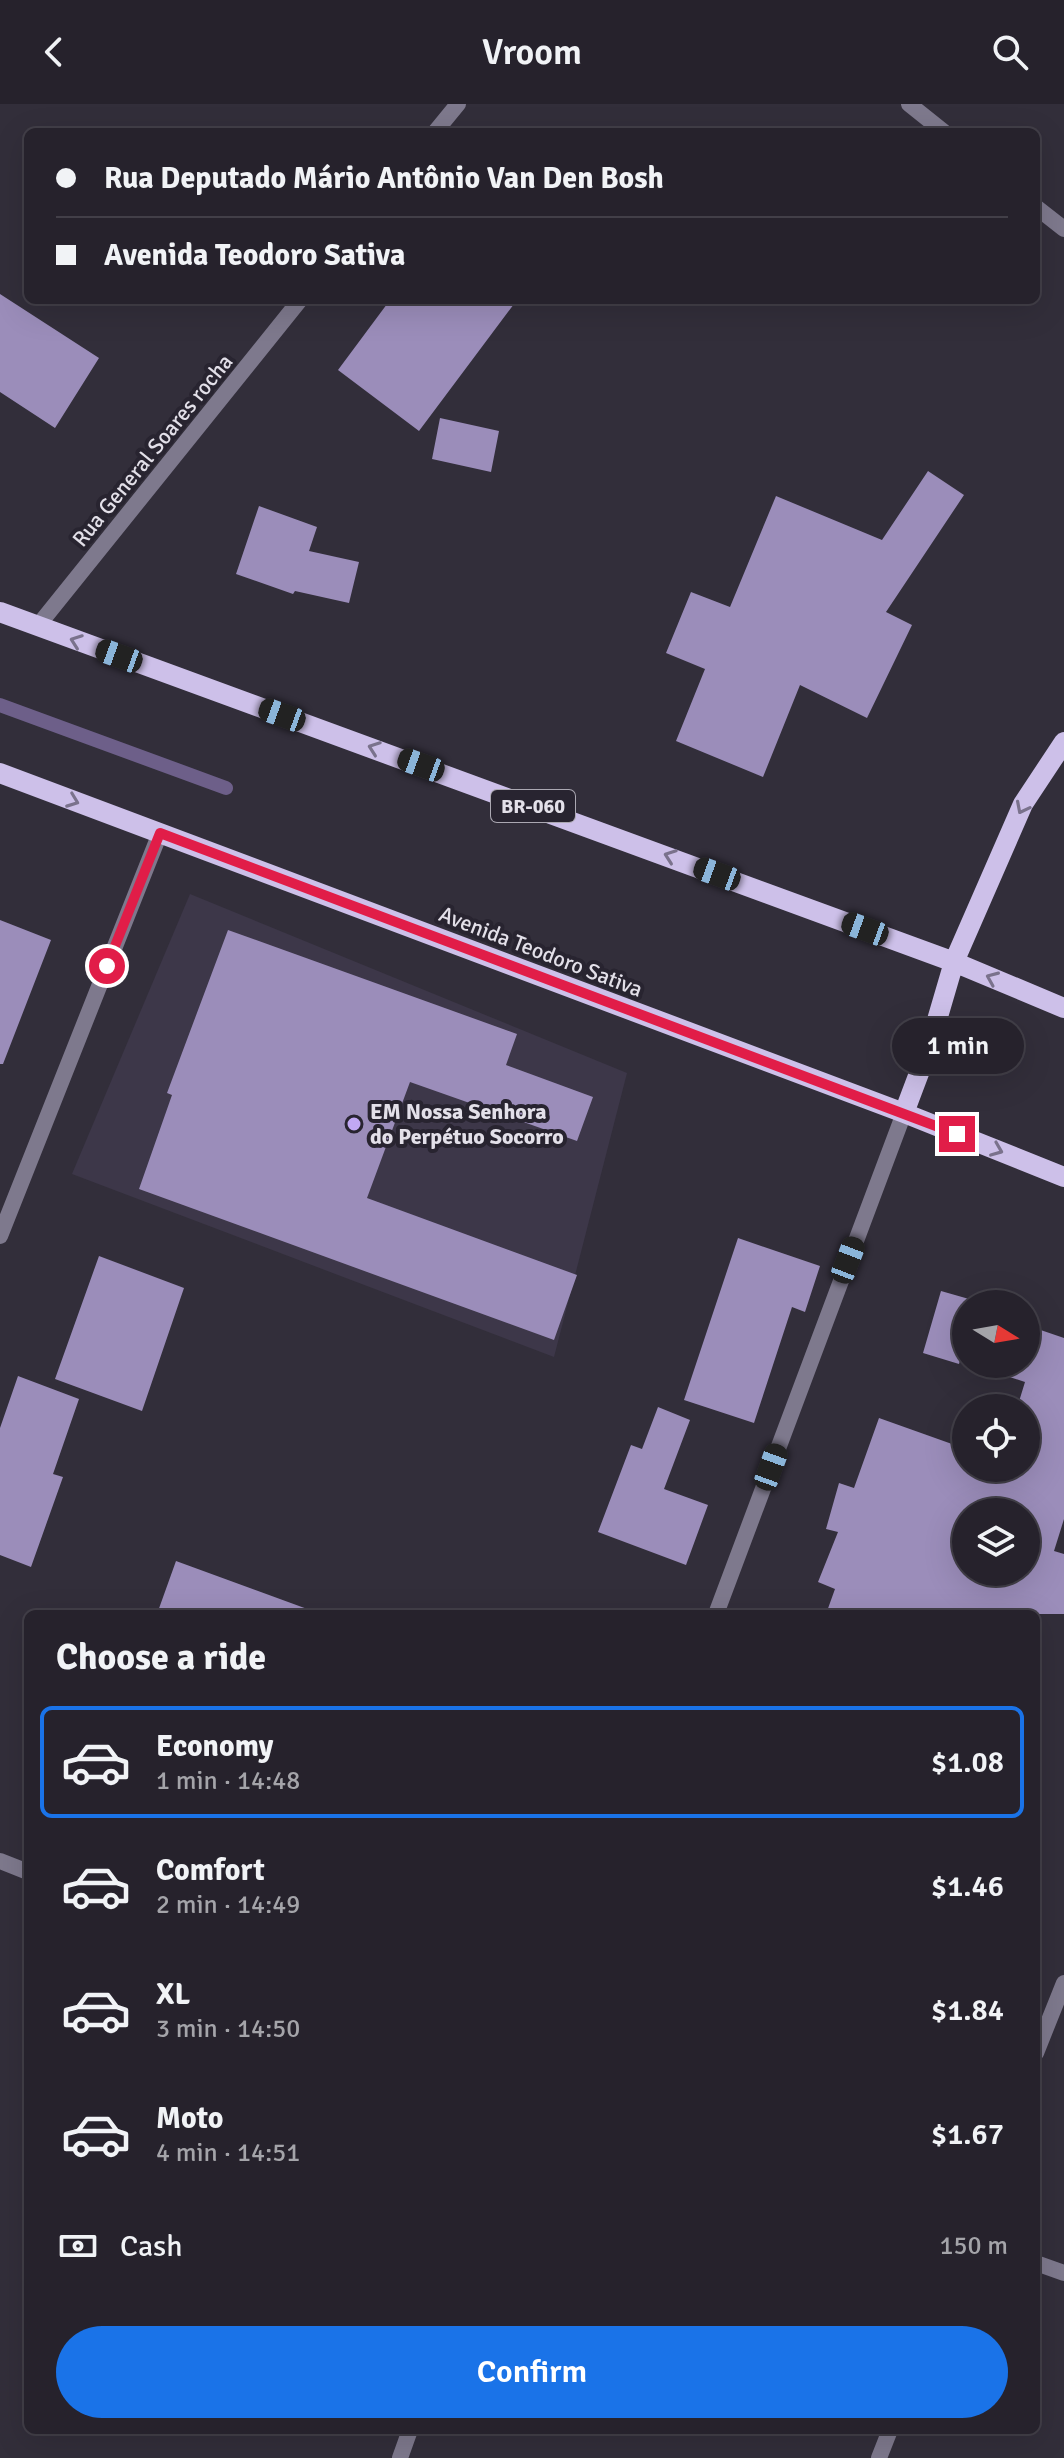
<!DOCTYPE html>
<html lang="en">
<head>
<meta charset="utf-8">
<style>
	:root { --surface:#26222c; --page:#322f38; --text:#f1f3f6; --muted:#a4a4a9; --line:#423f48; --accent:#1a73e8 }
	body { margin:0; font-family:Signika,sans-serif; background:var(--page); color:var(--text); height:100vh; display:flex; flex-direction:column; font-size:30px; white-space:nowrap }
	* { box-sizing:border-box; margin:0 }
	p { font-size:26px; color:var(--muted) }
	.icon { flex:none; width:44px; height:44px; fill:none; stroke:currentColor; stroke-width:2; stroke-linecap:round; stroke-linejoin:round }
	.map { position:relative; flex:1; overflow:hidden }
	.sheet { position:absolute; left:24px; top:1506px; width:1016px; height:824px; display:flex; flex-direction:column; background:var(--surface); border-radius:12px; box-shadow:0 8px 32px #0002,0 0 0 2px var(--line) }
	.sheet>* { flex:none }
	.guide { position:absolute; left:24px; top:24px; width:1016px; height:176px; border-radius:12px; box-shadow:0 8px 32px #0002,0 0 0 2px var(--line); display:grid; align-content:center; height:176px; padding:0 32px; background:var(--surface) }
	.needle { width:52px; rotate:101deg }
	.tools { position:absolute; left:952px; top:1186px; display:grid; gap:16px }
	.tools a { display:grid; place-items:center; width:88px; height:88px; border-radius:50%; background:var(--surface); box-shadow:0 8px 32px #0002,0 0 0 2px var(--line); font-size:40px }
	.end { position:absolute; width:36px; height:36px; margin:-18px; border:10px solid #e11d48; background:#fff; box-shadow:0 0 0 4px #fff }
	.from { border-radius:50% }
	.bubble { position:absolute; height:56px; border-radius:28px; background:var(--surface); box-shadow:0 8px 32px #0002,0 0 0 2px var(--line); font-size:26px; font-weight:600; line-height:56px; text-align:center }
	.car { position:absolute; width:24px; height:48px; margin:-24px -12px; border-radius:10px; box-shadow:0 0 6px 2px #0007; background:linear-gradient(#222 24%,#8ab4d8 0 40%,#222 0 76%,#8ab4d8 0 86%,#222 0) }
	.guide b { display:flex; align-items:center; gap:28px; height:76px; font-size:30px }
	.guide b+b { border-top:2px solid var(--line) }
	.guide i { width:20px; height:20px; background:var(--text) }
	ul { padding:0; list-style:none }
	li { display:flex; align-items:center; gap:24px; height:112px; margin:0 16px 12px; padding:0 16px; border:4px solid transparent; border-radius:12px }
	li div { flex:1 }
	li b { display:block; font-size:30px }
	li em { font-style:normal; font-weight:600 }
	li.selected { border-color:var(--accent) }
	li>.icon { width:72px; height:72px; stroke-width:1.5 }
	h2 { padding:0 32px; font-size:36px; line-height:96px }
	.pay { display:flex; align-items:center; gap:20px; height:88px; padding:0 32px; font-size:30px }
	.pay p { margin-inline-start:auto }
	.primary-button { display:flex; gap:16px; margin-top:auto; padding:16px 32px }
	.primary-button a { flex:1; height:92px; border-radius:48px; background:var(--accent); color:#fff; font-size:32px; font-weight:600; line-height:92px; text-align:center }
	header { display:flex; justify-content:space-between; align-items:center; height:104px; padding:0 32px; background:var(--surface); font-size:36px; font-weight:600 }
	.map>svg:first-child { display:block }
	.built { fill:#3d3749 }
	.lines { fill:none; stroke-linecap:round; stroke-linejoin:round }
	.stream { stroke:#6d5f89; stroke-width:14 }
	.building { fill:#9b8dba; fill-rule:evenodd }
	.minor { stroke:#7e798d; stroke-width:16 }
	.primary { stroke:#cdc0e9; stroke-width:20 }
	.oneway { stroke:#7a728c }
	.route { stroke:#e11d48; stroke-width:10 }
	.poi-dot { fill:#c1a8f3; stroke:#282430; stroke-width:3 }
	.labels { text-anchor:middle; stroke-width:8; stroke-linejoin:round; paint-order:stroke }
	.shield { fill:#282430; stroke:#aba8b2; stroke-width:2 }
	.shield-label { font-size:20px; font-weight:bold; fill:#e3e0e9 }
	.street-label { font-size:22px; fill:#e3e0e9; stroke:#282430 }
	.poi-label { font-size:22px; font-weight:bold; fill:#e3e0e9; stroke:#282430; text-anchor:start }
</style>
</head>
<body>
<header><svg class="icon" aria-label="back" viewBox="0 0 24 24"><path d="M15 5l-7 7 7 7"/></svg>Vroom<svg class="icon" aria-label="search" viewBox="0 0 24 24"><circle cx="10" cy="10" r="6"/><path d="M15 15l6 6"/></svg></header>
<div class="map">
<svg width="1064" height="2354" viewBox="0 0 1064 2354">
	<rect width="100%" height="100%" fill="#322e3a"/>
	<path class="built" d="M 190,790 L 627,969 L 554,1253 L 72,1070 Z"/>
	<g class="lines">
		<path class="stream" d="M 0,601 L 226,684"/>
	</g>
	<path class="building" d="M 0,190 L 99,254 L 55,324 L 0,288 Z
		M 390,196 L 517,196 L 419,327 L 338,266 Z
		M 440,314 L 499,327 L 491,368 L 432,355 Z
		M 928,367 L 964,391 L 886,508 L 912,521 L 867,614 L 800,581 L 763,673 L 676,637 L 705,565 L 666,549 L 691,488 L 730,503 L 776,392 L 882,436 Z
		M 259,402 L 317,423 L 309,447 L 359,458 L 349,499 L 295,487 L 293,490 L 236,470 Z
		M 0,816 L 51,836 L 3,960 L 0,960 Z
		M 228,826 L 517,930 L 506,961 L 593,993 L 577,1037 L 410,978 L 367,1094 L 577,1171 L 554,1236 L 139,1085 L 172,991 L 167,989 Z
		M 738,1134 L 820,1162 L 805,1208 L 792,1203 L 754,1319 L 684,1296 Z
		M 99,1152 L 184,1184 L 142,1307 L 55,1275 Z
		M 941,1187 L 976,1197 L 975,1200 L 966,1200 L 966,1259 L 960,1256 L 959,1260 L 923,1249 Z
		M 1026,1221 L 1064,1234 L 1064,1415 L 1054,1447 L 1064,1450 L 1064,1510 L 826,1510 L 835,1485 L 818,1478 L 838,1428 L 826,1425 L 839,1379 L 854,1384 L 879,1314 L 966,1345 L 966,1364 L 1026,1364 L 1026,1304 L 1017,1304 L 1025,1278 L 970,1260 L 1026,1260 ZM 966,1408 L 1026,1408 L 1026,1468 L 966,1468 Z
		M 18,1272 L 79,1295 L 53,1370 L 63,1373 L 31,1463 L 0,1451 L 0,1324 Z
		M 658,1303 L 690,1316 L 664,1385 L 708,1401 L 686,1461 L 598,1428 L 631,1341 L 642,1345 Z
		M 176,1457 L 310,1506 L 309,1510 L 157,1510 Z"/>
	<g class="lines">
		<path class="minor" d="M 909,0 L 944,28
			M 435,28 L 458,0
			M 1036,103 L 1064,125
			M 37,523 L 300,196
			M 0,1132 L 160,729
			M 716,1510 L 904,1009
			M 0,1757 L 28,1768
			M 1036,1949 L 1064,1879
			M 1036,2159 L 1064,2169
			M 400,2354 L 410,2326
			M 879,2354 L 890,2326"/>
		<path class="primary" d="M 0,508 L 954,858 L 1064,904
			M 0,669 L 904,1009 L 1064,1073
			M 904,1009 L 930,940 L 954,858 L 1023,700 L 1064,638"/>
	</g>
	<defs><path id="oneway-chevron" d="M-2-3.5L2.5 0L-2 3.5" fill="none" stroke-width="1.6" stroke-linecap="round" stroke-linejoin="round" transform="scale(2)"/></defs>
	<g class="oneway">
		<use href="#oneway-chevron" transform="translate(76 537) rotate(-160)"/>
		<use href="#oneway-chevron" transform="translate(374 644) rotate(-160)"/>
		<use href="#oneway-chevron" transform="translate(73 697) rotate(21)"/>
		<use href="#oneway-chevron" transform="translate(1022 704) rotate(117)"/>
		<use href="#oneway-chevron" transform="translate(670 752) rotate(-160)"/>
		<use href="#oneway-chevron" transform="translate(992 874) rotate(-157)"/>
		<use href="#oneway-chevron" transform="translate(997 1046) rotate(22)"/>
	</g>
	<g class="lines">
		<path class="route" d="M 107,862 L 160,729 L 957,1030"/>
	</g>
	<circle class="poi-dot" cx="354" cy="1020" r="8"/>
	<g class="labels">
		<rect class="shield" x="491" y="686" width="84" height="32" rx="6"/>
		<g class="shield-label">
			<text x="533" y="709">BR-060</text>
		</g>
		<g class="street-label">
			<text transform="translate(152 346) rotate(-51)" y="8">Rua General Soares rocha</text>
			<text transform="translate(541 847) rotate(21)" y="8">Avenida Teodoro Sativa</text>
		</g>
		<g class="poi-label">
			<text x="370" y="1015">EM Nossa Senhora<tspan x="370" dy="25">do Perpétuo Socorro</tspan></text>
		</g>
	</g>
</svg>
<div class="tools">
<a><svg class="needle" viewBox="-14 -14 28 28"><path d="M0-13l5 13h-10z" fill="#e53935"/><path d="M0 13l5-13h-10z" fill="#a4a4a9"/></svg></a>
<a><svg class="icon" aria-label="locate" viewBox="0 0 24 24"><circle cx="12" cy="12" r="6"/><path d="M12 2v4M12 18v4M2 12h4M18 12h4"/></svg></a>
<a><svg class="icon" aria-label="layers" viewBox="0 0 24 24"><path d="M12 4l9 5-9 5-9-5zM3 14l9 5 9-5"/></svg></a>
</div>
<i class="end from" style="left:107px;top:862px"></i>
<i class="end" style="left:957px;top:1030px"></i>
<div class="bubble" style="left:892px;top:914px;width:132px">1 min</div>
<i class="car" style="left:119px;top:552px;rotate:290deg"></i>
<i class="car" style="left:282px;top:611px;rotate:290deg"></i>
<i class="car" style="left:421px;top:661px;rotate:290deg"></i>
<i class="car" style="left:717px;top:770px;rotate:290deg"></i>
<i class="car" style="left:865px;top:825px;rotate:290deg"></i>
<i class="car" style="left:848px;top:1156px;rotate:21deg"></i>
<i class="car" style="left:771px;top:1363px;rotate:20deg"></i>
<div class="guide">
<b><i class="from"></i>Rua Deputado Mário Antônio Van Den Bosh</b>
<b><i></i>Avenida Teodoro Sativa</b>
</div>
<section class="sheet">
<h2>Choose a ride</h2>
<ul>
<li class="selected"><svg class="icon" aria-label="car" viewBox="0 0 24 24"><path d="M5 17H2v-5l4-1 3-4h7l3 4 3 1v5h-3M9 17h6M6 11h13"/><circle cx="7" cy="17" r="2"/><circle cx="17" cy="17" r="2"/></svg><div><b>Economy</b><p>1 min · 14:48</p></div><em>$1.08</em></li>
<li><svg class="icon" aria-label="car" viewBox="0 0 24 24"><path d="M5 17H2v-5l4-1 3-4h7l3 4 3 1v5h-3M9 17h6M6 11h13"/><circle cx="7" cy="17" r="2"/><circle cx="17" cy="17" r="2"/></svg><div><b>Comfort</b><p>2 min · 14:49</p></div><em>$1.46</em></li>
<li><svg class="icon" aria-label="car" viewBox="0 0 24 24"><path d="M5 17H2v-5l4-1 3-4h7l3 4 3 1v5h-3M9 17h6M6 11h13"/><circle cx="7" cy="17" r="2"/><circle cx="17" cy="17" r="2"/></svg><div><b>XL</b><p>3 min · 14:50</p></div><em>$1.84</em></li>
<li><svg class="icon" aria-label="car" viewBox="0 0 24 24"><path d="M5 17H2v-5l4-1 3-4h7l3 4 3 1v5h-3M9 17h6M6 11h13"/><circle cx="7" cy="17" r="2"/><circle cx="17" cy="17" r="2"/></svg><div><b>Moto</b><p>4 min · 14:51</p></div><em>$1.67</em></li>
</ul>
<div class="pay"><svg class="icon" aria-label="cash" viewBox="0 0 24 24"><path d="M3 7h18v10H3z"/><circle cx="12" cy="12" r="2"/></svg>Cash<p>150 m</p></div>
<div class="primary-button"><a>Confirm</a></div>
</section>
</div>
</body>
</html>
